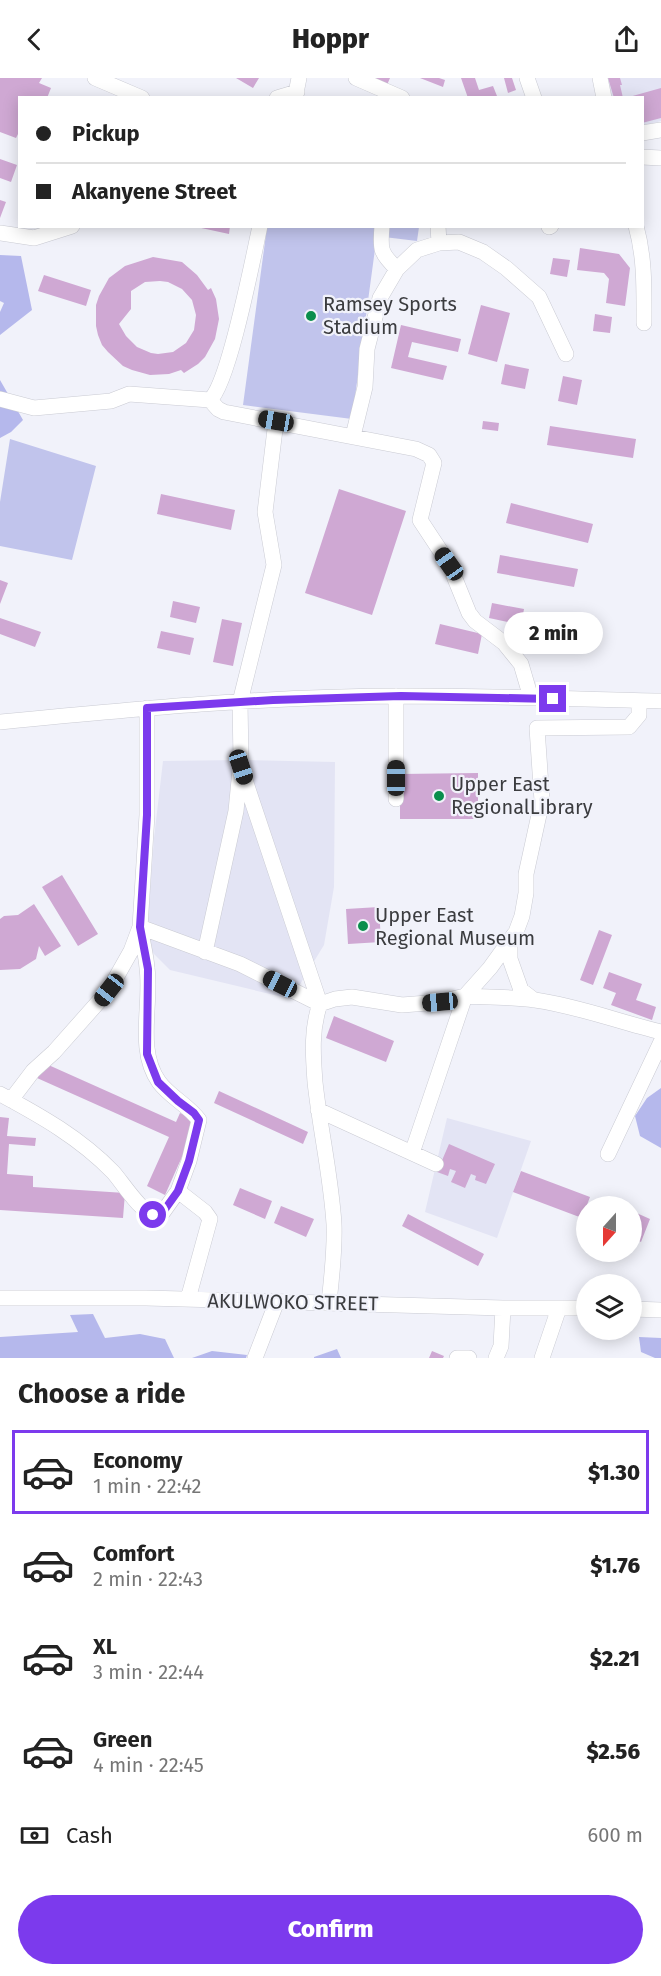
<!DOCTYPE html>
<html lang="en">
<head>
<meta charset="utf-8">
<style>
	:root { --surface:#fff; --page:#f6f6f6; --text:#222; --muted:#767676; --line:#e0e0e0; --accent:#7c3aed }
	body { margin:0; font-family:"Fira Sans",sans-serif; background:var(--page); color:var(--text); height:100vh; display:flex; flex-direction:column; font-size:22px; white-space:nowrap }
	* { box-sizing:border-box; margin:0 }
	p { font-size:20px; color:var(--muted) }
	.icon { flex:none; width:33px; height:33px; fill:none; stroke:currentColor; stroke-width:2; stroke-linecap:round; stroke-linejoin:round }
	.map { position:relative; height:1280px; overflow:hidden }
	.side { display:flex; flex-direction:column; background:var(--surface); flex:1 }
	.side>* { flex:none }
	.banner { position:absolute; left:18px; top:18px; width:626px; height:132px; border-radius:0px; box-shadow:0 3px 15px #0003; display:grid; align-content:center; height:132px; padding:0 18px; background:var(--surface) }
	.needle { width:39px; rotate:201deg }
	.fabs { position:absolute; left:576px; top:1118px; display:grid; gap:12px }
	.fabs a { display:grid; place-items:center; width:66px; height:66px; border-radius:50%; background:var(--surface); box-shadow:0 3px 15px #0003; font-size:30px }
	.end { position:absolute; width:27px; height:27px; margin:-14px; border:8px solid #7c3aed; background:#fff; box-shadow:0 0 0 3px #fff }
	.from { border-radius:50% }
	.bubble { position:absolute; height:42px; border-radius:21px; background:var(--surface); box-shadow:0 3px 15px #0003; font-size:20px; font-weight:800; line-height:42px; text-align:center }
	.car { position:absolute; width:18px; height:36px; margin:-18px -9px; border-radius:8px; box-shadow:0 0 4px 2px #0007; background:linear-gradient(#222 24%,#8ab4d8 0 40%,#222 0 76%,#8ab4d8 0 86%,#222 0) }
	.banner b { display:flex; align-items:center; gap:21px; height:57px; font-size:22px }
	.banner b+b { border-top:2px solid var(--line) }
	.banner i { width:15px; height:15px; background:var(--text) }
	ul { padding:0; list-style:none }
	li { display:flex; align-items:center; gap:18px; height:84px; margin:0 12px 9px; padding:0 6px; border:3px solid transparent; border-radius:0px }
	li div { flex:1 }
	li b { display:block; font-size:22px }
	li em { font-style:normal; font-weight:800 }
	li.current { border-color:var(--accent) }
	li>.icon { width:54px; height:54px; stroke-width:1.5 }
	h2 { padding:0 18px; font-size:27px; line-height:72px }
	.pay { display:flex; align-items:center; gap:15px; height:66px; padding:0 18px; font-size:22px }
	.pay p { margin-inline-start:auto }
	.action { display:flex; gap:12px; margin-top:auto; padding:12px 18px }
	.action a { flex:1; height:69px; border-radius:36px; background:var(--accent); color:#fff; font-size:24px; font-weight:800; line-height:69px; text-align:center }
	header { display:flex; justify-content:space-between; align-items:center; height:78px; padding:0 18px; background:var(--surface); font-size:27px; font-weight:800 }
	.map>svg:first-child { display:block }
	.built { fill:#e3e4f4 }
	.green { fill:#c1c4ec }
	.forest { fill:#b5b8ec }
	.building { fill:#cfa8d3; fill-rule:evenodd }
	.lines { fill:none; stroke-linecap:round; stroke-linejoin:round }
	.minor-casing { stroke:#cacbd3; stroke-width:16 }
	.minor { stroke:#fff; stroke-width:15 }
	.route { stroke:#7c3aed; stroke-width:8 }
	.poi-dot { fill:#0a8e4c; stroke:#f1f2fa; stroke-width:2 }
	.labels { text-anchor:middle; stroke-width:4.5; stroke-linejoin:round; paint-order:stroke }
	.poi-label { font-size:20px; fill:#3b3c3f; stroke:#f1f2fa; text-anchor:start }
	.street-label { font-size:20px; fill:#3b3c3f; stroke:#f1f2fa }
</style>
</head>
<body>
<header><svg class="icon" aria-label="back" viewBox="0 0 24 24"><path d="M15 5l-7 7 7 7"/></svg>Hoppr<svg class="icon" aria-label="share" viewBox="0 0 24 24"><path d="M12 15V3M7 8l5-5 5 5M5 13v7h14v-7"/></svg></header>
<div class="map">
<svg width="661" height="1280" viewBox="0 0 661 1280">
	<rect width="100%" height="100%" fill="#f1f2fa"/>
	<path class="built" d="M 606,0 L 661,0 L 661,43 L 642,48 L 642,20 L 611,19 Z
		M 241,682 L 335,684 L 334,809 L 324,867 L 291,921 L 170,892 L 146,868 L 154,760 L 163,683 Z
		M 447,1040 L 531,1063 L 497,1160 L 425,1134 Z"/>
	<path class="green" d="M 267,149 L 378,149 L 352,341 L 243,327 Z
		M 386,149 L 419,149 L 417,163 L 384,159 Z
		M 10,361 L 96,388 L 72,482 L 0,468 L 0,424 Z"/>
	<path class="forest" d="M 0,177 L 21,178 L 32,232 L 0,257 L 0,234 L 4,225 L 0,223 Z
		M 0,302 L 23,342 L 11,354 L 0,360 Z
		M 661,1010 L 661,1070 L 640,1058 L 635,1038 L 647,1020 Z
		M 93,1236 L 105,1260 L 140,1256 L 165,1261 L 174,1280 L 0,1280 L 0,1259 L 78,1254 L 70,1237 Z
		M 639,1259 L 661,1260 L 661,1280 L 655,1280 L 641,1274 Z
		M 337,1271 L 341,1280 L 314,1280 L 314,1279 Z
		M 212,1273 L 247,1277 L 246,1280 L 192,1280 Z"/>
	<path class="building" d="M 0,0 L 42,0 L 39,5 L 51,10 L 47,20 L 20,20 L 20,52 L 16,60 L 0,54 Z
		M 236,0 L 259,0 L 253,10 Z
		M 370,0 L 390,0 L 387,7 Z
		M 420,0 L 439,0 L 445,2 L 443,9 Z
		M 461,0 L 475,0 L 479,12 L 493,8 L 497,18 L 468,20 Z
		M 504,0 L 512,0 L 516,12 L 508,15 Z
		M 608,0 L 620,0 L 622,7 L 620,7 L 623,20 L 614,20 Z
		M 661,10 L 661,40 L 642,45 L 642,20 L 629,19 Z
		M 0,81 L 17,87 L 11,104 L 0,100 Z
		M 0,122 L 6,124 L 0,140 Z
		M 192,148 L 230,148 L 229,156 Z
		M 580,170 L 619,176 L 630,190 L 625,228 L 606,225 L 609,201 L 604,195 L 577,192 Z
		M 153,179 L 182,184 L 197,197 L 208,212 L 211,210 L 216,221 L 219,241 L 215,261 L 205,279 L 198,286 L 184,295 L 181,292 L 169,296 L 150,297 L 132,292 L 123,288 L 108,274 L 102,267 L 98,257 L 96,248 L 96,227 L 99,218 L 109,200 L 125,188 ZM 160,203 L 168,204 L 182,211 L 192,222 L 196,237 L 194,252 L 186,265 L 173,274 L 158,276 L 151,275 L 137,269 L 126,258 L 119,246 L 131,231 L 131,213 L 145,204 Z
		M 553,180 L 570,182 L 567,199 L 550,196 Z
		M 44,197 L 91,212 L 86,228 L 38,213 Z
		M 481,227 L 510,235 L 497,284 L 468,276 Z
		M 595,236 L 612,239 L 610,255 L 593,253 Z
		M 401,247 L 461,261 L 458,274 L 412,264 L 408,279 L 447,288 L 443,302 L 391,290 Z
		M 505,286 L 529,291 L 525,311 L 501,306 Z
		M 563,298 L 582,302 L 577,327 L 558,323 Z
		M 483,343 L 499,345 L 498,353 L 482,351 Z
		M 550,348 L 636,361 L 633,380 L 547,367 Z
		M 339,411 L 406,433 L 372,537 L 305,515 Z
		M 161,416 L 235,432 L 231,452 L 157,436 Z
		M 511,425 L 593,446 L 588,465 L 506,445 Z
		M 500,477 L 578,491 L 574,509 L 497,495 Z
		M 0,502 L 8,505 L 0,526 Z
		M 173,523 L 200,529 L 196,545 L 170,539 Z
		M 492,525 L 524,531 L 521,547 L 489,540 Z
		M 0,540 L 41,554 L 35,569 L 0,556 Z
		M 222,541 L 242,545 L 233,588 L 213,584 Z
		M 440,546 L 482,556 L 478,576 L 435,566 Z
		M 161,553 L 194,560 L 190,577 L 157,570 Z
		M 478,695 L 478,741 L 400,741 L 400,696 Z
		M 62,797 L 98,856 L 78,868 L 42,809 Z
		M 34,826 L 61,868 L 45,878 L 39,868 L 36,881 L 20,891 L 0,892 L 0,841 L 4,838 L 18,837 Z
		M 379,829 L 381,864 L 348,866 L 346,831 Z
		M 599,852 L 612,857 L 593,907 L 580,902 Z
		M 609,894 L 642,906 L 636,922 L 656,929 L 652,942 L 611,927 L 616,915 L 603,910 Z
		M 334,938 L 394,963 L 386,984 L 326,960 Z
		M 44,985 L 176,1044 L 180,1035 L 198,1043 L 165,1117 L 147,1108 L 169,1059 L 37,1000 Z
		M 219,1013 L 308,1054 L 303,1066 L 214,1025 Z
		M 0,1039 L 9,1040 L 7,1058 L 36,1060 L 35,1068 L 9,1066 L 7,1096 L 33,1098 L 33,1109 L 125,1115 L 123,1140 L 0,1132 Z
		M 449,1066 L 495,1086 L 486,1106 L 475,1102 L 476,1098 L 471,1096 L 465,1110 L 451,1104 L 456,1093 L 450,1091 L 448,1098 L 437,1094 Z
		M 521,1093 L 590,1119 L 582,1140 L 513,1114 Z
		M 240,1110 L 272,1123 L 265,1141 L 233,1127 Z
		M 600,1120 L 619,1128 L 597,1128 Z
		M 281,1128 L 314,1141 L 306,1159 L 274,1145 Z
		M 632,1133 L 650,1141 L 641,1164 L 632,1160 Z
		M 408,1136 L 484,1176 L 478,1188 L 402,1148 Z
		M 432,1273 L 444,1278 L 443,1280 L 429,1280 Z"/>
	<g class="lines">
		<defs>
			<path id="minor" d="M 95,0 L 142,20
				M 356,0 L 402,20
				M 527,0 L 534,20
				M 600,0 L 604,20
				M 277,20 L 297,14
				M 295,20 L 299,0
				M 642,55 L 661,52
				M 642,79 L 661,80
				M 382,148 C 380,171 380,175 397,191
				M 438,148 L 439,165
				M 636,148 C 645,180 644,212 644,245
				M 549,149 L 551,148
				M 0,155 L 34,160 L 72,148
				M 0,321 L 34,330 L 111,323 L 129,316 L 210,322 C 229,305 253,180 260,148
				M 210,322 L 218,331 L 224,334 L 416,371 L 429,377 L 434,385 L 420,442 L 449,486 L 469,535 L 475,543 L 504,565 L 521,586 L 531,620
				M 353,358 L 365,309 L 367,271 L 380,220 L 397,191 L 417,172 L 439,165 L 459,164 L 483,174 L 506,190 L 539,219 L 566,276
				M 0,644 C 134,631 268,618 403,618 C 489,618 575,621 661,623
				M 243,696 L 320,926
				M 396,721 L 396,618
				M 140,849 C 142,862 146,876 147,890 C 152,926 136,972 159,1004 C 170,1019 188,1027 199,1042 L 189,1083 L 178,1113
				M 140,849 L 240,886 L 320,926
				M 510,862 L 510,881 L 521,912 L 534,922
				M 205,874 L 236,733 L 241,682 L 240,624 L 274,487 L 265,434 L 276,343
				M 0,1016 C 41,1038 80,1060 113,1094 C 122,1104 142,1136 154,1136 C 157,1136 160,1135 163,1134 L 178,1113 L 205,1134 L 210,1141 L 188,1221
				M 11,1022 L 33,993 L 54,974 L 109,912 L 131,873 L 140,849 L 147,737 L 147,630
				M 318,1032 L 436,1086
				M 412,1075 L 465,918 C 488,919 512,919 535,922 C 578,928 619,944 661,954
				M 608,1076 L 661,964
				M 0,1220 L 146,1220 L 503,1230 L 586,1230
				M 329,1224 C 332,1198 335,1172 334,1146 C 331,1098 320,1051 315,1004 C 313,977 311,951 320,926 L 335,921 L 352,919 L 402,927 L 440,924 L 465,918 L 490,890 L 516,854 L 522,838 L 526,815 L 526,796 L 542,723 L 537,650 L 629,649 L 639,637 L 639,623
				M 632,1231 L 661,1232
				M 255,1280 L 277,1223
				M 457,1280 L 469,1280
				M 496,1280 L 501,1268 L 503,1230
				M 542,1280 L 559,1230"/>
		</defs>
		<use href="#minor" class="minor-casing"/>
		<use href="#minor" class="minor"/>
	</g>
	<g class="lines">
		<path class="route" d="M 153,1137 L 163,1134 L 178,1113 L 189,1083 L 199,1042 L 194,1035 L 178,1023 L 158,1004 L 147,976 L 148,891 L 140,849 L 147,737 L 147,630 L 273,622 L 401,618 L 553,621"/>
	</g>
	<g class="poi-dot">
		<circle cx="311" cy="238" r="6"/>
		<circle cx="439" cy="718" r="6"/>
		<circle cx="363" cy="848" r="6"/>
	</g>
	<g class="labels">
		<g class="poi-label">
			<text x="323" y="233">Ramsey Sports<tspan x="323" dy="23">Stadium</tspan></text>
			<text x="451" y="713">Upper East<tspan x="451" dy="23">RegionalLibrary</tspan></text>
			<text x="375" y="844">Upper East<tspan x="375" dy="23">Regional Museum</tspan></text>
		</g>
		<g class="street-label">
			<text transform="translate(293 1224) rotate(1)" y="7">AKULWOKO STREET</text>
		</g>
	</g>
</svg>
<div class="fabs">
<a><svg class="needle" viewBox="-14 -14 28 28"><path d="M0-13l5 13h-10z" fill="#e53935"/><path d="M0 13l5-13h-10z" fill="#767676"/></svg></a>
<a><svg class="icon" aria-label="layers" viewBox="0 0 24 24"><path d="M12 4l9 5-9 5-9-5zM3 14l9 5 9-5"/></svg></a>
</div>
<i class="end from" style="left:153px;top:1137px"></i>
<i class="end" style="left:553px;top:621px"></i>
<div class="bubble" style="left:504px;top:534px;width:99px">2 min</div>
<i class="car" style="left:276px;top:343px;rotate:280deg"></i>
<i class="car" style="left:449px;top:486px;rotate:325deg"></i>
<i class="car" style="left:241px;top:689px;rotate:162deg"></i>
<i class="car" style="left:396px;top:700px;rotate:0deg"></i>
<i class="car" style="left:280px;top:906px;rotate:297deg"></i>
<i class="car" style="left:109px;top:912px;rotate:218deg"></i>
<i class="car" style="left:440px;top:924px;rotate:265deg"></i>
<div class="banner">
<b><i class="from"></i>Pickup</b>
<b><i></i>Akanyene Street</b>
</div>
</div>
<section class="side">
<h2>Choose a ride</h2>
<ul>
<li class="current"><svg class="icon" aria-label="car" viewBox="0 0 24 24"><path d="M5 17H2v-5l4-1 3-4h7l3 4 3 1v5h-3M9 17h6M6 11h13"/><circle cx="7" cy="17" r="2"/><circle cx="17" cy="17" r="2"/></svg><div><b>Economy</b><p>1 min · 22:42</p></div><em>$1.30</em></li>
<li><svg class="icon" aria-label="car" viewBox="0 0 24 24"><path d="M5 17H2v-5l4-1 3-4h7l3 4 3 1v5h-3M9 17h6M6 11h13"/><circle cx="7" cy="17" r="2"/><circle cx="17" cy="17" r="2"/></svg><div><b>Comfort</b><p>2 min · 22:43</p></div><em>$1.76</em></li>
<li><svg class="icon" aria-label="car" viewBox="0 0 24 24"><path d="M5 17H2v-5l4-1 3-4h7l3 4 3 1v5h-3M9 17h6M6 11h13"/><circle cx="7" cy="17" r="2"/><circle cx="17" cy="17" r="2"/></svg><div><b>XL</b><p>3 min · 22:44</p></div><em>$2.21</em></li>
<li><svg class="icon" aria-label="car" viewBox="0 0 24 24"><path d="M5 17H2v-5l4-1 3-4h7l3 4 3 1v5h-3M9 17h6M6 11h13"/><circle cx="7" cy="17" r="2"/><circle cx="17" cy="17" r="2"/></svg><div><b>Green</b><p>4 min · 22:45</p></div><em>$2.56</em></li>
</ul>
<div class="pay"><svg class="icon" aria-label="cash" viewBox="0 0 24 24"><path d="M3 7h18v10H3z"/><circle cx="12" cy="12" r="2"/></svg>Cash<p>600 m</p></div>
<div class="action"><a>Confirm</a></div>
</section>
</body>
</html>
